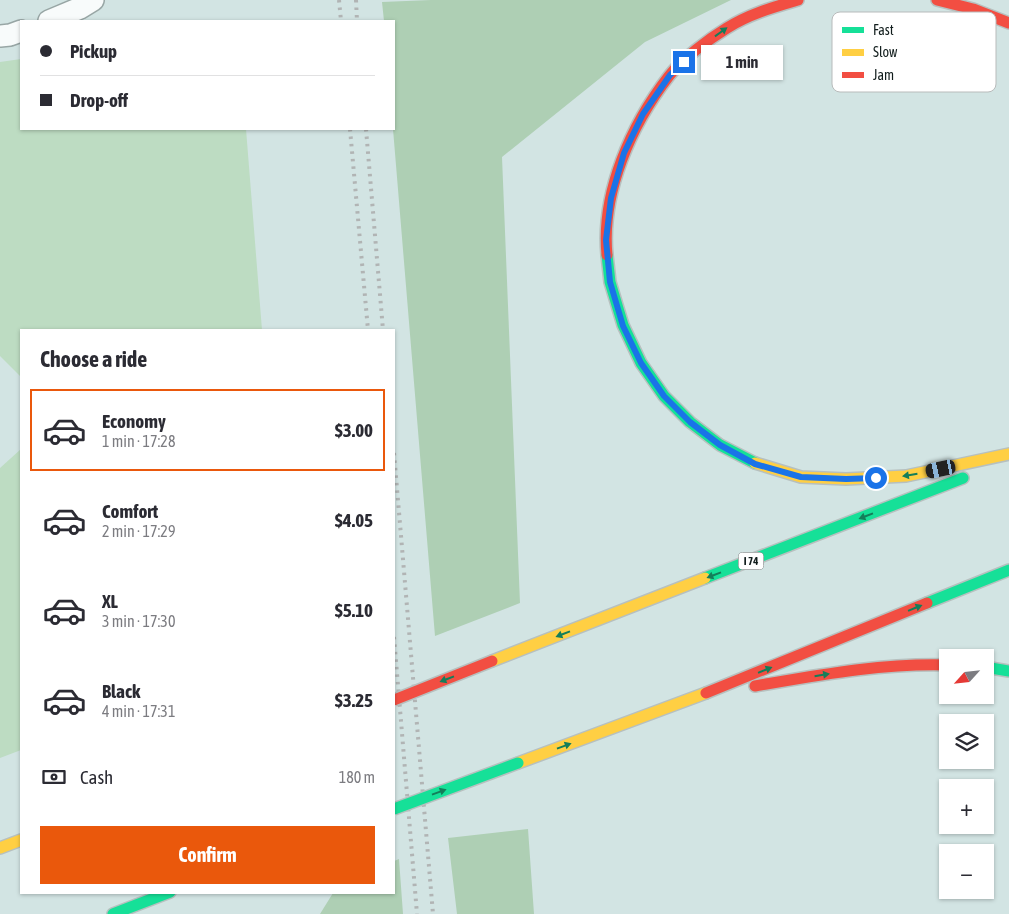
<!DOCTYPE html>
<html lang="en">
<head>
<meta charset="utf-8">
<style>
	:root { --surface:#fff; --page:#f7f7f7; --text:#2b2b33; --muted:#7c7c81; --line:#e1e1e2; --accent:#ea580c }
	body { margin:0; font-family:"Asap Condensed",sans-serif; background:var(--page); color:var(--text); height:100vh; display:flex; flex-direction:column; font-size:19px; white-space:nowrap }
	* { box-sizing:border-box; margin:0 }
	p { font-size:16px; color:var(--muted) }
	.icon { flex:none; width:28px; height:28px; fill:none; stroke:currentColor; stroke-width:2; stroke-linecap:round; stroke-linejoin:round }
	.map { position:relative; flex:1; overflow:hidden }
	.side { position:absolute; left:20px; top:329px; width:375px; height:565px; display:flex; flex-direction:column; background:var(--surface); border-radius:0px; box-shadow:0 1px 4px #0004 }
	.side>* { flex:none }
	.top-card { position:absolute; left:20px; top:20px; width:375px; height:110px; border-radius:0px; box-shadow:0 1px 4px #0004; display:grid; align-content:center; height:110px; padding:0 20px; background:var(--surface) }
	.needle { width:32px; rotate:243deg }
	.tools { position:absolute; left:939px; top:649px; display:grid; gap:10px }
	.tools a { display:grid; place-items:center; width:55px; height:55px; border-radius:0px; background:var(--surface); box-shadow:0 1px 4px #0004; font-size:25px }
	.end { position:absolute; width:22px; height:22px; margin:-11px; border:6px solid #1a73e8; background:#fff; box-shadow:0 0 0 2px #fff }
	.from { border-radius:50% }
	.bubble { position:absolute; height:35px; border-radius:0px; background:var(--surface); box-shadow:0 1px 4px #0004; font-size:16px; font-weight:700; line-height:35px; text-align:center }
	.car { position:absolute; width:15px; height:30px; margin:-15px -8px; border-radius:6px; box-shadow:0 0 4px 1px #0007; background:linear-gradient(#222 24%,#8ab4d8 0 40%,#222 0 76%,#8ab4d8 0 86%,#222 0) }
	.top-card b { display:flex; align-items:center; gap:18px; height:48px; font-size:19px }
	.top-card b+b { border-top:1px solid var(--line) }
	.top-card i { width:12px; height:12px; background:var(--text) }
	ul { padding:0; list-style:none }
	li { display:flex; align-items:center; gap:15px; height:82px; margin:0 10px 8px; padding:0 10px; border:2px solid transparent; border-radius:0px }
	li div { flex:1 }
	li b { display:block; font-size:19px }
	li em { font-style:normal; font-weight:700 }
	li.on { border-color:var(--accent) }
	li>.icon { width:45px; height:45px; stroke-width:1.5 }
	h2 { padding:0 20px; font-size:22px; line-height:60px }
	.pay { display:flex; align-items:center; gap:12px; height:55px; padding:0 20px; font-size:19px }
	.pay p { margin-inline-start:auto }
	.cta { display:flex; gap:10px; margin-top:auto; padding:10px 20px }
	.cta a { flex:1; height:58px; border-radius:0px; background:var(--accent); color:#fff; font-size:20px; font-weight:700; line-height:58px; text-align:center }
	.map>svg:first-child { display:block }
	.green { fill:#bddcc2 }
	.forest { fill:#aecfb4 }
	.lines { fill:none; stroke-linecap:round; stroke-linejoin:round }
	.street-casing { stroke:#98a6a5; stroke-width:24 }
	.fast-casing { stroke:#b7c0bf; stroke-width:14 }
	.slow-casing { stroke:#b7c0bf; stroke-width:14 }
	.jam-casing { stroke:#b7c0bf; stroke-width:14 }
	.street { stroke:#f8fbfb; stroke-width:21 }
	.fast { stroke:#16e098; stroke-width:11 }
	.slow { stroke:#ffcf43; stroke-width:11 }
	.jam { stroke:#f24e42; stroke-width:11 }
	.rail { stroke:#b1b4b4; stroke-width:4; stroke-dasharray:2.5 5; stroke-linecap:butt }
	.fast-bridge-casing { stroke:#b7c0bf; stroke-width:14; stroke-linecap:butt }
	.jam-bridge-casing { stroke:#b7c0bf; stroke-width:14; stroke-linecap:butt }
	.fast-bridge { stroke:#16e098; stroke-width:11 }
	.jam-bridge { stroke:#f24e42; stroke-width:11 }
	.oneway { fill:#147e5a }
	.route { stroke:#1a73e8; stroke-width:6 }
	.labels { text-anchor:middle; stroke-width:4; stroke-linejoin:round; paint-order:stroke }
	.shield { fill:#fff; stroke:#586160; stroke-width:1 }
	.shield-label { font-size:11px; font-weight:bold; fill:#111d1c }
	.key { fill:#fff; stroke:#b8bbbb; stroke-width:1 }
	.key-label { font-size:14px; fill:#111d1c }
</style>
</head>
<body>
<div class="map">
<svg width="1009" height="914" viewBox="0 0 1009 914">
	<rect width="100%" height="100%" fill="#d2e4e3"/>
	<path class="green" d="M 21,59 L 21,129 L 246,129 L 262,330 L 21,330 L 21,377 L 0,356 L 0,62 Z
		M 21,449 L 21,750 L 0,758 L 0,468 Z"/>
	<path class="forest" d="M 431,0 L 731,0 L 645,42 L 502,157 L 520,603 L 435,636 L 393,129 L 394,21 L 384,21 L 382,2 Z
		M 528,829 L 534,914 L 457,914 L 448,838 Z
		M 399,859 L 403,914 L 320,914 L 333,893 L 394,892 L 394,861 Z"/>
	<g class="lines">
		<defs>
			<path id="street" d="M 49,21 L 80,8 L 93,0
				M 0,36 L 10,35 L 21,31"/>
			<path id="fast" d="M 607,255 L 610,282 L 623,325 L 641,363 L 664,396 L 690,422 L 720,445 L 755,463
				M 705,578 L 963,478
				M 927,603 L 1009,570
				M 985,667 L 1009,671
				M 113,914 L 170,892"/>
			<path id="slow" d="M 755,463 L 801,477 L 846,479 L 906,476 L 1009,454
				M 492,661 L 705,578
				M 518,763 L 706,693
				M 0,848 L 21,840"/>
			<path id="jam" d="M 937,0 L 973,9 L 1009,23
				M 607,255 C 601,193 631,125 669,76 C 682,59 709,39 727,28 C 749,14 774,7 798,0
				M 755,686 C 819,675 882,663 948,665
				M 706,693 L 927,603"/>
		</defs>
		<use href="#street" class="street-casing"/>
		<use href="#fast" class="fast-casing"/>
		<use href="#slow" class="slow-casing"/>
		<use href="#jam" class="jam-casing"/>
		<use href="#street" class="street"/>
		<use href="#fast" class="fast"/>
		<use href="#slow" class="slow"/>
		<use href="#jam" class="jam"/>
		<path class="rail" d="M 339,0 L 341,21
			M 356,0 L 357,21
			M 350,129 L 368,330
			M 366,129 L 383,330
			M 394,453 L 433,914
			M 394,637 L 417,914"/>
		<defs>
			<path id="fast-bridge" d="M 394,809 L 518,763"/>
			<path id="jam-bridge" d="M 394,700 L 492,661"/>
		</defs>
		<use href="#fast-bridge" class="fast-bridge-casing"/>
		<use href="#jam-bridge" class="jam-bridge-casing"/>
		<use href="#fast-bridge" class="fast-bridge"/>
		<use href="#jam-bridge" class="jam-bridge"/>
	</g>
	<defs><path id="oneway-solid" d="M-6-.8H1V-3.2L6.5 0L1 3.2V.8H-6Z" transform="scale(1.25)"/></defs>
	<g class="oneway">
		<use href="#oneway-solid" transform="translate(721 32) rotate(-36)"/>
		<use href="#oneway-solid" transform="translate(910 475) rotate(171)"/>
		<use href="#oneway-solid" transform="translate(866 516) rotate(159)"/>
		<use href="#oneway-solid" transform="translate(714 575) rotate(159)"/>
		<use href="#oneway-solid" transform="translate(915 608) rotate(-22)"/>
		<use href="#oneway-solid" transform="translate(563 634) rotate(159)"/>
		<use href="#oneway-solid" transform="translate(765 670) rotate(-22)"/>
		<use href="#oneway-solid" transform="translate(822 675) rotate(-9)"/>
		<use href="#oneway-solid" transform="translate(447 679) rotate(159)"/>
		<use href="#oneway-solid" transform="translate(564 746) rotate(-20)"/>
		<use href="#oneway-solid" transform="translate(439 792) rotate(-20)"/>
	</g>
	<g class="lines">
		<path class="route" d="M 684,62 L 670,75 L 643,114 L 624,153 L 611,198 L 606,240 L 610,282 L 623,326 L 641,363 L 664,396 L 690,422 L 720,445 L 755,464 L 801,477 L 846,479 L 876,478"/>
	</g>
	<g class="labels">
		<rect class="shield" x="738.5" y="552.5" width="25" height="17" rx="4"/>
		<g class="shield-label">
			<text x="751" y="565">I 74</text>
		</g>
	</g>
	<rect x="832" y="12" width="164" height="80" rx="8" class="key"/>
	<rect x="842" y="27" width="22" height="6" fill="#16e098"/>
	<rect x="842" y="49" width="22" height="7" fill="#ffcf43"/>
	<rect x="842" y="72" width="22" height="6" fill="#f24e42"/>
	<g class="key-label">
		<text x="873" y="35">Fast</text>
		<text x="873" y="57">Slow</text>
		<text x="873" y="80">Jam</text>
	</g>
</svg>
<div class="tools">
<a><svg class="needle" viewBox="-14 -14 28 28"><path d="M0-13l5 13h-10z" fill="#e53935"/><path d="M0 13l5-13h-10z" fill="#7c7c81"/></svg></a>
<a><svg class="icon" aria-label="layers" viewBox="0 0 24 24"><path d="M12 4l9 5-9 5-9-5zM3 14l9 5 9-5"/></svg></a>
<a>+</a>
<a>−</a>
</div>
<i class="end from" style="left:876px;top:478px"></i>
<i class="end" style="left:684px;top:62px"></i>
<div class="bubble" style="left:701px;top:45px;width:82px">1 min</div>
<i class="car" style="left:941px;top:469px;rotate:258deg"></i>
<div class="top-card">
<b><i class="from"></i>Pickup</b>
<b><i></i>Drop-off</b>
</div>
<section class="side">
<h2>Choose a ride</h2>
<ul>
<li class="on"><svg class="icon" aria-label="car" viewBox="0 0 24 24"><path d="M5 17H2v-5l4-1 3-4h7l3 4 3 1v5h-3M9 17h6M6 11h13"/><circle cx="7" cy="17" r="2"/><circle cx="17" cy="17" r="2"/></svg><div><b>Economy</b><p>1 min · 17:28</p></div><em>$3.00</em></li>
<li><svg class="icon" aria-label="car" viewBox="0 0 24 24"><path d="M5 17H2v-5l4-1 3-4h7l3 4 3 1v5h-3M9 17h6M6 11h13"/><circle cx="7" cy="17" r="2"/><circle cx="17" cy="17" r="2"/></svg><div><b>Comfort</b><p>2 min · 17:29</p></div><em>$4.05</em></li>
<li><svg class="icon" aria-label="car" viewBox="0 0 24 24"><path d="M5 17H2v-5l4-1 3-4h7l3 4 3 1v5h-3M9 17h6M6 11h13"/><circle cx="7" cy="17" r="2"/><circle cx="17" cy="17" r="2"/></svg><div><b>XL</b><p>3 min · 17:30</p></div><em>$5.10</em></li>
<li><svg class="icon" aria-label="car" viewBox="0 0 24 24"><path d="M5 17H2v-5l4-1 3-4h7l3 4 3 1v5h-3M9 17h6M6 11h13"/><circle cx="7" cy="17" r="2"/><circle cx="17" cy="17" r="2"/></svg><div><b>Black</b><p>4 min · 17:31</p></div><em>$3.25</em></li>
</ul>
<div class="pay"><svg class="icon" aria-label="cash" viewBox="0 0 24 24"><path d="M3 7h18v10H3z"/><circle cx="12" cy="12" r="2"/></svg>Cash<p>180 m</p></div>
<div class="cta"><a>Confirm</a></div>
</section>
</div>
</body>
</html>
